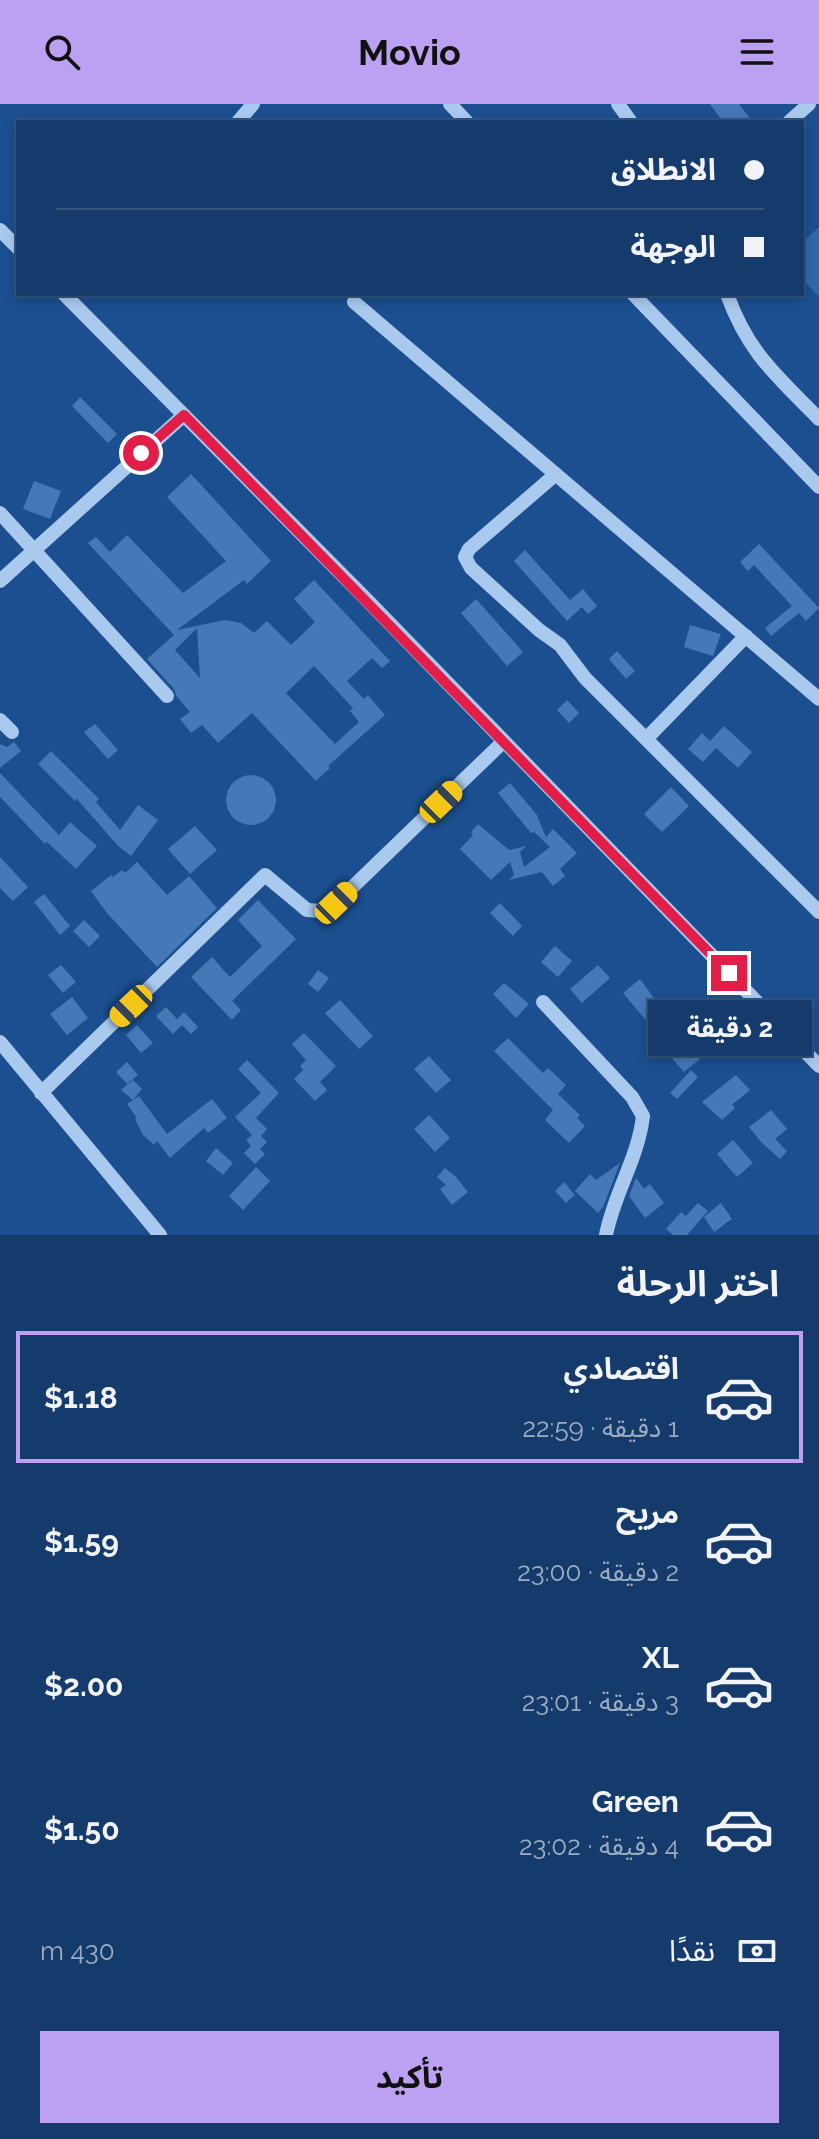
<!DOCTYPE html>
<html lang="ar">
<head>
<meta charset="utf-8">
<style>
	:root { --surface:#143b6b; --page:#1d4271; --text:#f1f3f6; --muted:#9dadc1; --line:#33557e; --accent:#bca0f2 }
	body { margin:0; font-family:Raleway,"Noto Sans Arabic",sans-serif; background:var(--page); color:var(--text); direction:rtl; height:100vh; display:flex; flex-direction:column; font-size:30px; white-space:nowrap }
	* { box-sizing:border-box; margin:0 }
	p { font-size:26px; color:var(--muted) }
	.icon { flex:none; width:44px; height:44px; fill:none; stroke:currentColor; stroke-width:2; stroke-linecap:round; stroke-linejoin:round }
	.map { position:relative; height:1131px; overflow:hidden; direction:ltr }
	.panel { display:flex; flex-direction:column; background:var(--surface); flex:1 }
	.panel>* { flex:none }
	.banner { position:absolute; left:16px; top:16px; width:788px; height:176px; border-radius:0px; box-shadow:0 4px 12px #0003,0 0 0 2px var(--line); direction:rtl; display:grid; align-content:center; height:176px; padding:0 40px; background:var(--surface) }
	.end { position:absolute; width:36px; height:36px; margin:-18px; border:10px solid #e11d48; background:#fff; box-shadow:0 0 0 4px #fff }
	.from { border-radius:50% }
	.bubble { position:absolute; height:56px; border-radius:0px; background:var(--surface); box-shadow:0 4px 12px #0003,0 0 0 2px var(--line); font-size:26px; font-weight:700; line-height:56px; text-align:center; direction:rtl }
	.car { position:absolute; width:24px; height:48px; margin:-24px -12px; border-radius:10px; box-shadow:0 0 6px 2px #0007; background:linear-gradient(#f5c518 24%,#345 0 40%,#f5c518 0 76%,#345 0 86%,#f5c518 0) }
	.banner b { display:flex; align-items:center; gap:28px; height:76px; font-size:30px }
	.banner b+b { border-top:2px solid var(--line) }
	.banner i { width:20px; height:20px; background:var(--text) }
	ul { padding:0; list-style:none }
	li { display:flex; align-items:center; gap:24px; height:132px; margin:0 16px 12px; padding:0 24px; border:4px solid transparent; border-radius:0px }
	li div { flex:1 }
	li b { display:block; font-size:30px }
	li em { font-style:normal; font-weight:700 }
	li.selected { border-color:var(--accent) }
	li>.icon { width:72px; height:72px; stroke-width:1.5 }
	h2 { padding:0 40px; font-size:36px; line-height:96px }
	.pay { display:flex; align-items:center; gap:20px; height:88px; padding:0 40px; font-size:30px }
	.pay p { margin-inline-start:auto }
	.action { display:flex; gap:16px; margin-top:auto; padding:16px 40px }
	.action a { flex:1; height:92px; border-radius:0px; background:var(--accent); color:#111; font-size:32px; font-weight:700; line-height:92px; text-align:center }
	header { display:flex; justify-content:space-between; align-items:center; height:104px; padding:0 40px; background:var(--accent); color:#111; font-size:36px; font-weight:700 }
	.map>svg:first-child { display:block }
	.green { fill:#2e69ad }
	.building { fill:#4478b7; fill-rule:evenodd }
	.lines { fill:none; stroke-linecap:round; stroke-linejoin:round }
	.minor { stroke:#a9c9ee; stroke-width:14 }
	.route { stroke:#e11d48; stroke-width:10 }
</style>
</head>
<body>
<header><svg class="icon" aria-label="menu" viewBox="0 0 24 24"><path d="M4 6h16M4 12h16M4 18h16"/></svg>Movio<svg class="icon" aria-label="search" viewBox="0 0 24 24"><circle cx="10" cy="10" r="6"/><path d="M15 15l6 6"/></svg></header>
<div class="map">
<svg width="819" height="1131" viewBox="0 0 819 1131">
	<rect width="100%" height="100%" fill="#1b4f8f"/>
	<path class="green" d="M 819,123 L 819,193 L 802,175 L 802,139 Z"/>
	<path class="building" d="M 710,0 L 739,0 L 753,18 L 723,18 Z
		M 80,293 L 117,330 L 108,339 L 72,302 Z
		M 191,370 L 271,457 L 247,480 L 244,476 L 177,526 L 225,516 L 241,519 L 254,529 L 267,517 L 291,541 L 315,518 L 294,495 L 314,476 L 390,557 L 382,564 L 372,554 L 347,577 L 364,595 L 368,591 L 385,611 L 328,662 L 330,664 L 316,677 L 252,609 L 218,639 L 202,621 L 191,629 L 180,615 L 190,608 L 177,593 L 174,585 L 147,555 L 174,531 L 88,439 L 96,433 L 110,448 L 127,431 L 183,489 L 226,457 L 167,393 ZM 197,524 L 200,574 L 175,546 ZM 314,562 L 353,604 L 350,607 L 359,618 L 335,640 L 286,589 Z
		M 34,377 L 61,387 L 50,415 L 23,405 Z
		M 759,440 L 819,504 L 806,517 L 799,509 L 771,532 L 765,524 L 792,502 L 754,461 L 748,467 L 740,458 Z
		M 525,446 L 570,496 L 583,485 L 597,502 L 588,510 L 582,503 L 567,517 L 514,457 Z
		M 476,495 L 523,548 L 507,562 L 461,509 Z
		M 690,521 L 721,530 L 713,552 L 684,543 Z
		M 617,547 L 635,567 L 626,575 L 609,555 Z
		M 567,596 L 579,609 L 569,619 L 557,606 Z
		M 95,620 L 118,646 L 108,655 L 84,628 Z
		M 724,622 L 752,648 L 738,664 L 716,644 L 703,658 L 688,645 L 702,629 L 710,637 Z
		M 14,638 L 21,647 L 0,664 L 0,640 L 7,643 Z
		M 51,647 L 99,695 L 96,698 L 120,726 L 138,701 L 158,716 L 131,752 L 118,742 L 77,695 L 75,697 L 38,660 Z
		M 0,669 L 59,731 L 70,718 L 97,742 L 76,765 L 47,738 L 45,740 L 0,693 Z
		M226 696a25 25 0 1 1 50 0a25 25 0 1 1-50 0Z
		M 510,679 L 537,711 L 546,733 L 553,725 L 577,749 L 560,765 L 565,772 L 553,782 L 542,768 L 509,776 L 514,771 L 510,758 L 491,776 L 460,745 L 473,731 L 471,728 L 478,720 L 509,746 L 526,742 L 520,748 L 524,763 L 550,743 L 534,728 L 531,729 L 498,689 Z
		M 671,683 L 689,702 L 662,728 L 644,710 Z
		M 195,722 L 217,746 L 190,770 L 168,745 Z
		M 0,753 L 28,783 L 13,797 L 0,784 Z
		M 137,758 L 167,791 L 189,772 L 217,804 L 157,863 L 106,808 L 91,787 L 111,771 L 113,773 L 122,766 L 125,769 Z
		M 44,790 L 70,822 L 60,831 L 34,798 Z
		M 258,796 L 296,835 L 232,897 L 241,906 L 232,916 L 191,873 L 212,853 L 230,873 L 262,842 L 238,816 Z
		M 500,799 L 522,822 L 513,832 L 490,809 Z
		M 84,816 L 100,832 L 89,843 L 73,827 Z
		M 555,842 L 572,857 L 558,873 L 541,858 Z
		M 61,861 L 76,878 L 63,889 L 48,871 Z
		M 598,861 L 610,874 L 582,899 L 570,885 Z
		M 318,866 L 329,874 L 318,888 L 308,880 Z
		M 640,875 L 662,905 L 665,902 L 678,919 L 660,933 L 623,889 Z
		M 504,879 L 529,900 L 516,914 L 493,890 Z
		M 72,893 L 88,914 L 67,931 L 50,910 Z
		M 340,896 L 373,932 L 359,945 L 325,909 Z
		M 166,903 L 177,915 L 184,908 L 198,923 L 191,930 L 182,921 L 173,930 L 156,912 Z
		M 137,921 L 153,939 L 141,949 L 126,931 Z
		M 304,929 L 336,962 L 320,978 L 327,986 L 315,997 L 294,975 L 303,966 L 300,962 L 306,956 L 292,940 Z
		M 508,934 L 543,969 L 548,964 L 566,981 L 558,990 L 580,1011 L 577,1014 L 585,1022 L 569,1039 L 545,1016 L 553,1006 L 494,947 Z
		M 687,939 L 700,955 L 684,968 L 671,953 Z
		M 429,952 L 451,976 L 436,989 L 414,965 Z
		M 247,956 L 279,989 L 256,1014 L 267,1025 L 261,1032 L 267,1038 L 260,1045 L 265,1050 L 255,1060 L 244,1049 L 251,1042 L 246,1036 L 252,1031 L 235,1013 L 261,989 L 238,965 Z
		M 127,958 L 138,971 L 127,980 L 116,968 Z
		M 691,966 L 698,973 L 677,995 L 670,989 Z
		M 736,971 L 750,986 L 732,1001 L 735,1004 L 722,1016 L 702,998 Z
		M 133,976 L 142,985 L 133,996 L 121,986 Z
		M 139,992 L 167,1030 L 212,995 L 227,1014 L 208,1029 L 204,1024 L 170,1054 L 157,1037 L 154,1041 L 143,1031 L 135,1015 L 137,1014 L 127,1000 Z
		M 771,1006 L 787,1025 L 775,1035 L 787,1047 L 780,1055 L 761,1038 L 749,1023 Z
		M 429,1011 L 450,1034 L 435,1048 L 414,1025 Z
		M 733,1036 L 753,1059 L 737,1073 L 717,1050 Z
		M 216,1044 L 233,1059 L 223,1071 L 206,1057 Z
		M 620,1059 L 603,1103 L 598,1109 L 575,1087 L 590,1070 L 596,1076 Z
		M 256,1063 L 270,1077 L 243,1106 L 229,1092 Z
		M 445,1064 L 456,1073 L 468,1088 L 452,1101 L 440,1085 L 446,1081 L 437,1073 Z
		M 636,1074 L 644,1085 L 650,1080 L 664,1099 L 645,1114 L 629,1092 Z
		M 564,1078 L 575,1091 L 566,1099 L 555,1087 Z
		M 698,1099 L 708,1107 L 687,1131 L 673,1131 L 666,1125 L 681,1108 L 686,1112 Z
		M 721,1099 L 732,1115 L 714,1128 L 704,1113 Z"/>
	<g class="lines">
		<path class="minor" d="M 450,0 L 467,18
			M 618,0 L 631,18
			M 238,18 L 253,0
			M 789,18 L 809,0
			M 0,126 L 18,144
			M 64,190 L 368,497 L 819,962
			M 633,190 L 819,383
			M 727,190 C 748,249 777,272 819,315
			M 354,198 L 819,595
			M 556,370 L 469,445 L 465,453 L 471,464 L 539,526 L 560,541 L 585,574 L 819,808
			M 0,409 L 167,592
			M 0,477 L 184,311
			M 0,616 L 12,628
			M 646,635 L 746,532
			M 543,898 L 632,993 L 643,1012 C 638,1055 614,1089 606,1131
			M 0,938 L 160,1131
			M 41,989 L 265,771 L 307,806 L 321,807 L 336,799 L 504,637"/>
	</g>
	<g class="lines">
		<path class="route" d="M 141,349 L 184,311 L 729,869"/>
	</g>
</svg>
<i class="end from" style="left:141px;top:349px"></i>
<i class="end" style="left:729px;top:869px"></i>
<div class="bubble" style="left:648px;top:896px;width:164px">2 دقيقة</div>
<i class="car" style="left:441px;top:698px;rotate:46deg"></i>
<i class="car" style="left:336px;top:799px;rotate:46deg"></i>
<i class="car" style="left:131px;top:902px;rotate:226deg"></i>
<div class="banner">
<b><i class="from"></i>الانطلاق</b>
<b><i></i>الوجهة</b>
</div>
</div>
<section class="panel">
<h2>اختر الرحلة</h2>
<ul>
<li class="selected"><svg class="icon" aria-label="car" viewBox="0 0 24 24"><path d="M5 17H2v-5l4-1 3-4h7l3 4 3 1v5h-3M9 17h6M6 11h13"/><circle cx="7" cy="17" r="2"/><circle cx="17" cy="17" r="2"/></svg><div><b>اقتصادي</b><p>1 دقيقة · 22:59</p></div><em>$1.18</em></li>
<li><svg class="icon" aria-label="car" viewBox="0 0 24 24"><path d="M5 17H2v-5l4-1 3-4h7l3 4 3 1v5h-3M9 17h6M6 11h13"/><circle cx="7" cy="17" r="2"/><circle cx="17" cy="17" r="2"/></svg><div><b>مريح</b><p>2 دقيقة · 23:00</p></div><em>$1.59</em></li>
<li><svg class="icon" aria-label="car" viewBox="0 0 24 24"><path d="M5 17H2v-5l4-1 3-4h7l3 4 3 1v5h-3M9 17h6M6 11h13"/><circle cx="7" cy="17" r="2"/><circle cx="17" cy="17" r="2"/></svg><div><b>XL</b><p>3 دقيقة · 23:01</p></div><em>$2.00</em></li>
<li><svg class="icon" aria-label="car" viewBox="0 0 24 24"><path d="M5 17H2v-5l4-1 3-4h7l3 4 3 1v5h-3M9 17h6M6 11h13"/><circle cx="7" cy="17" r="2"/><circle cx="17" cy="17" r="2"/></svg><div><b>Green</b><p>4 دقيقة · 23:02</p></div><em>$1.50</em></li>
</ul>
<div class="pay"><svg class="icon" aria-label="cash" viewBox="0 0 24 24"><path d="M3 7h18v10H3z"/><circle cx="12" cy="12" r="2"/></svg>نقدًا<p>430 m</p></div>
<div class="action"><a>تأكيد</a></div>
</section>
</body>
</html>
